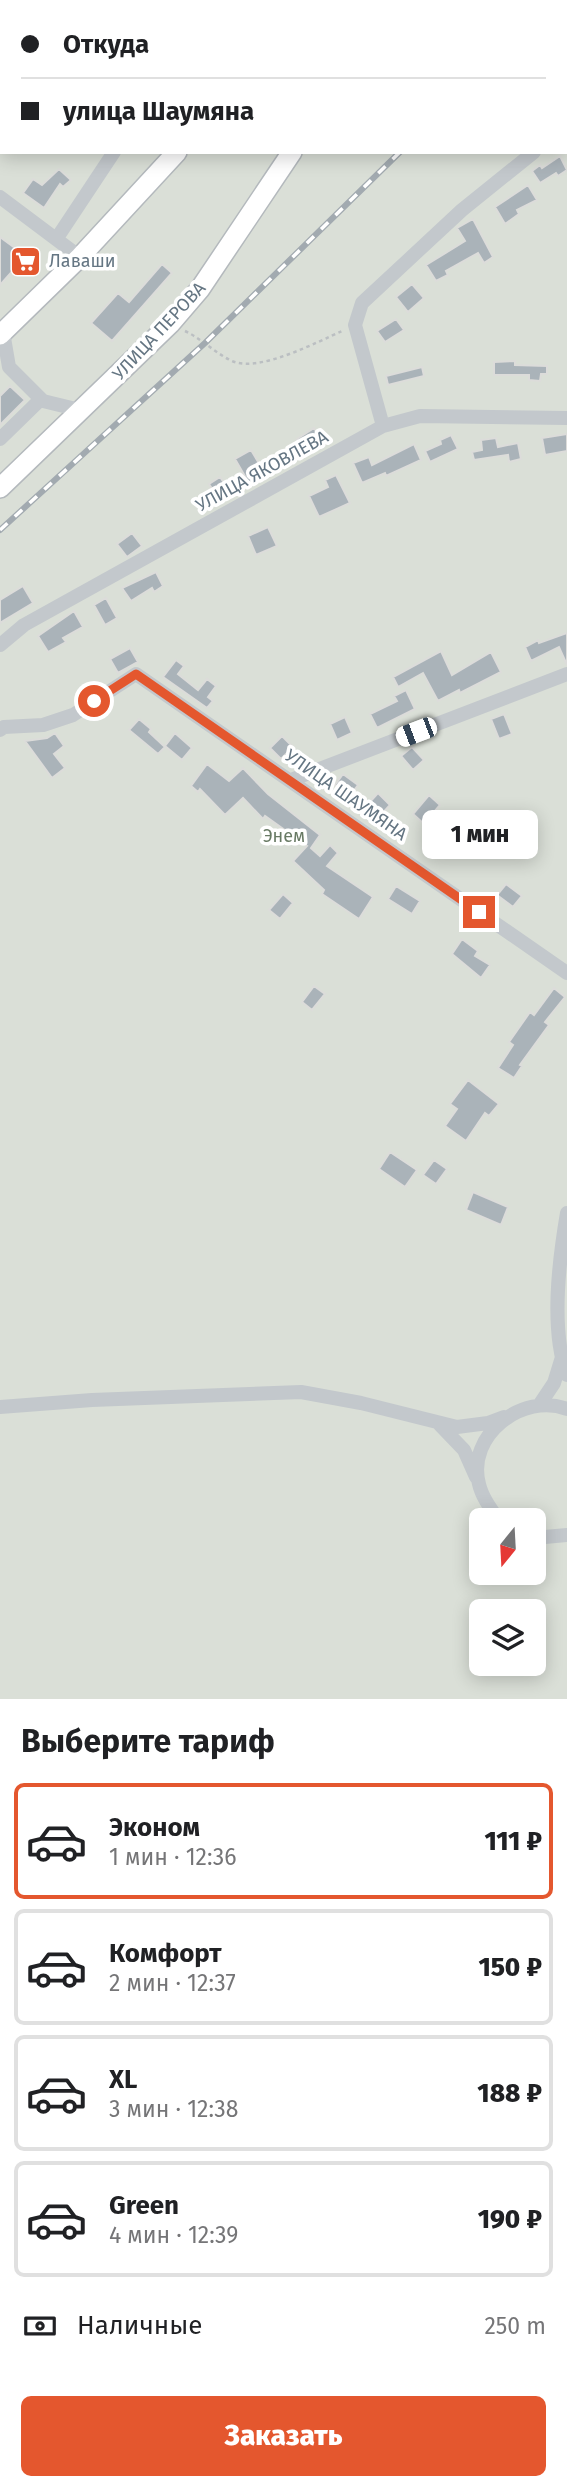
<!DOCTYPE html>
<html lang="ru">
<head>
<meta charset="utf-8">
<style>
	:root { --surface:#fff; --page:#f6f6f6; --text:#202124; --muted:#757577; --line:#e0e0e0; --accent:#e4572e }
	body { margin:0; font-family:"Fira Sans",sans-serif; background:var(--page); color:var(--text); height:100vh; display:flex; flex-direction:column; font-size:26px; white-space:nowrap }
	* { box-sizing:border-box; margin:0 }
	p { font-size:23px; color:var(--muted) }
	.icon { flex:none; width:38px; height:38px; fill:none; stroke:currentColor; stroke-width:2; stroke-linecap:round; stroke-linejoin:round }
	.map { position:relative; height:1699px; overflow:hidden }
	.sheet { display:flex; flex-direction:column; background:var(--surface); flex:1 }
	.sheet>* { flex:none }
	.guide { position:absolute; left:0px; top:0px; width:567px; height:154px; box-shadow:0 4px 18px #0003; display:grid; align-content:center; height:154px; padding:0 21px; background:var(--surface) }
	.needle { width:46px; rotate:198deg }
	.fabs { position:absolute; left:469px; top:1508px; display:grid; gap:14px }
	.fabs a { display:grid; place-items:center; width:77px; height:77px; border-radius:10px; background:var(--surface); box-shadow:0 4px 18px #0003; font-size:35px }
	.end { position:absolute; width:32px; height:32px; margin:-16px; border:9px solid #e4572e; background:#fff; box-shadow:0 0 0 4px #fff }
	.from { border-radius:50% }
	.bubble { position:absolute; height:49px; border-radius:10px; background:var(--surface); box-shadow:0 4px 18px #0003; font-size:23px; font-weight:800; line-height:49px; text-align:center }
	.car { position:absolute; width:21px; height:42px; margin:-21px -10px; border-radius:9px; box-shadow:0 0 5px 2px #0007; background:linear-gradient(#fff 24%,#345 0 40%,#fff 0 76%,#345 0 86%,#fff 0) }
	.guide b { display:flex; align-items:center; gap:24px; height:66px; font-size:26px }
	.guide b+b { border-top:2px solid var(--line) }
	.guide i { width:18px; height:18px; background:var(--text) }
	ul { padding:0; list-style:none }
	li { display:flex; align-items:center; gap:21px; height:116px; margin:0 14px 10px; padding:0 7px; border:4px solid var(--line); border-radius:10px }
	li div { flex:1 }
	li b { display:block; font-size:26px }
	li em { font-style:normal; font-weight:800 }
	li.selected { border-color:var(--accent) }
	li>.icon { width:63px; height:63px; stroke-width:1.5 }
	h2 { padding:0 21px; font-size:32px; line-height:84px }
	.pay { display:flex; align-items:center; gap:18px; height:77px; padding:0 21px; font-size:26px }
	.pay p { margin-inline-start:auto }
	.action { display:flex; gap:14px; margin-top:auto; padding:14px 21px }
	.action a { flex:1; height:80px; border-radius:10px; background:var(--accent); color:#fff; font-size:28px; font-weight:800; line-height:80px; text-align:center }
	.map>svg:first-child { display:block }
	.green { fill:#dadfd7; fill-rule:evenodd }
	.building { fill:#aab3b9; stroke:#dcdcda; stroke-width:2 }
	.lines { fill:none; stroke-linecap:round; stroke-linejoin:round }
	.highway-casing { stroke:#b4b9bd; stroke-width:22 }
	.path { stroke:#bbbfc2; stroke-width:2.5; stroke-dasharray:3.5 3.5; stroke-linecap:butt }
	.minor { stroke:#c3c8cc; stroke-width:14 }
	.highway { stroke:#fff; stroke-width:19 }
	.rail-casing { stroke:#a2aab0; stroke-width:6 }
	.rail { stroke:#fff; stroke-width:3.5; stroke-dasharray:10; stroke-linecap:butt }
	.route { stroke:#e4572e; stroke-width:9 }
	.labels { text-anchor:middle; stroke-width:7; stroke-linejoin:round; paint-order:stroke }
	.poi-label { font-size:18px; fill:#657683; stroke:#fff; text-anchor:start }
	.street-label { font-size:18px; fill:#657683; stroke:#fff }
	.park-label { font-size:18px; fill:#687a64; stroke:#fff }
</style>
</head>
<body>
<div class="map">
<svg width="567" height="1699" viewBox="0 0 567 1699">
	<rect width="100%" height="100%" fill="#fafaf8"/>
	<path class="green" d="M 0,0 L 567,0 L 567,1699 L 0,1699 ZM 2,2 L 565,2 L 565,152 L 2,152 ZM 481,1521 L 534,1521 L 534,1573 L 481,1573 ZM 481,1612 L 534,1612 L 534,1664 L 481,1664 Z"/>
	<path class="building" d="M 560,156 L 567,170 L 558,176 L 556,173 L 540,183 L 532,171 L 540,165 L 542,168 Z
		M 59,169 L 71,180 L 63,187 L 60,184 L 44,208 L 23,193 L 33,179 L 42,185 Z
		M 528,185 L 537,200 L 517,210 L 519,214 L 505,224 L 495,207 Z
		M 473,219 L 493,257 L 484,263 L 478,253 L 446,271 L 448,275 L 436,281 L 426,265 L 465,241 L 457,228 Z
		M 0,237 L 26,256 L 0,285 Z
		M 162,264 L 172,273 L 112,341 L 91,323 L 118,293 L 129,302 Z
		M 412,284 L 424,298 L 408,312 L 396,297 Z
		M 396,319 L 404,330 L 385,342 L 377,331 Z
		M 515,361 L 515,365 L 547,366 L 547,374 L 541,374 L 540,381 L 529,380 L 529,375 L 494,375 L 494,362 Z
		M 422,367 L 424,376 L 388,385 L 386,376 Z
		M 10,386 L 25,400 L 0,425 L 0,396 Z
		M 314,428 L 322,440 L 304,450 L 297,439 Z
		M 567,434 L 567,451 L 545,455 L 542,438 Z
		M 451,435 L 458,449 L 430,462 L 425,451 L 441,444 L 440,440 Z
		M 496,438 L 498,447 L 518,443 L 521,459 L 509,462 L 508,455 L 474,460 L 472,452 L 482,450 L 481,440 Z
		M 414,444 L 421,460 L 386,476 L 385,473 L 362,483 L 353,463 L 369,457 L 372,465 Z
		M 251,450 L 266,475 L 250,485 L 235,459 Z
		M 336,475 L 350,503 L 319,517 L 309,496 L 328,487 L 325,480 Z
		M 220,477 L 231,493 L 220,501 L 209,484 Z
		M 268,527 L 277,546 L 256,555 L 248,536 Z
		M 132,533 L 142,546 L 127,557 L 117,544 Z
		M 156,572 L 163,586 L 154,592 L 152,588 L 131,601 L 122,588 Z
		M 23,586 L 33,603 L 0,623 L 0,600 Z
		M 106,598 L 117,618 L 105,625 L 94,605 Z
		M 74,611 L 83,627 L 63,638 L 66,642 L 48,652 L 38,636 Z
		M 567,633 L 567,665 L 559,647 L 531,661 L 525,647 L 538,640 L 539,643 Z
		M 130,648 L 138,662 L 118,673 L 110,659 Z
		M 441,651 L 452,675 L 491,652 L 501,672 L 460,693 L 459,690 L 438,701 L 423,673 L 398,687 L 393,677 Z
		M 176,660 L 184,666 L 178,674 L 198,690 L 207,679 L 216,686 L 208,697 L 213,701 L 207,708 L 163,677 Z
		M 406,690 L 415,709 L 377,728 L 370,714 L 397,701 L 394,696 Z
		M 504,714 L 512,734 L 499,739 L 491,719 Z
		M 345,717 L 352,733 L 337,740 L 330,724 Z
		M 139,719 L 151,729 L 149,732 L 165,747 L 158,754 L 129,730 Z
		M 55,733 L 64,746 L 54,754 L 65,768 L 52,778 L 25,741 L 47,738 Z
		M 175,733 L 192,748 L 182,760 L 165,746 Z
		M 282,736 L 293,747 L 281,759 L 270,748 Z
		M 412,747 L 424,760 L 413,770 L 401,756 Z
		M 207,764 L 229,781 L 243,768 L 268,794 L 320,835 L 311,848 L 320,856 L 330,845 L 338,853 L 327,866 L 373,897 L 359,919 L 322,894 L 324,890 L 293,861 L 307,846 L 265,816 L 263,819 L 243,798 L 225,815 L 200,789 L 198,792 L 191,786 Z
		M 343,774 L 358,785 L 350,796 L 335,785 Z
		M 378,793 L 390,805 L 380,816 L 368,804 Z
		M 429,795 L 440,805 L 424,824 L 413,814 Z
		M 506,884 L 522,896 L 513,907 L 497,895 Z
		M 396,886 L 420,901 L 412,914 L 388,899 Z
		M 283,894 L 293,903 L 280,919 L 269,910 Z
		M 462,939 L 478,951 L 475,956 L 490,965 L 481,978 L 452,954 Z
		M 314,986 L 325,994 L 312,1010 L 302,1002 Z
		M 554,988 L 565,997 L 545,1022 L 549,1025 L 520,1065 L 522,1066 L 514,1078 L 498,1068 L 513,1045 L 509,1042 L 530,1012 L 534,1015 Z
		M 468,1080 L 499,1104 L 489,1116 L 485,1113 L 466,1141 L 445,1126 L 457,1109 L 450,1104 Z
		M 390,1152 L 417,1170 L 405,1187 L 379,1169 Z
		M 434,1160 L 447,1169 L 436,1184 L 423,1175 Z
		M 473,1192 L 508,1207 L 501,1225 L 466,1210 Z"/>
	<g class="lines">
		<defs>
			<path id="highway" d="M 307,2 L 309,0
				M 394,2 L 396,0
				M 0,335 L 80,257 L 177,152
				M 0,488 L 170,324 L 200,289 L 292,152"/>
		</defs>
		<use href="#highway" class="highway-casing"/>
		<path class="path" d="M 185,331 C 202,339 215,353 232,361 C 259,373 317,342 342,331"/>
		<path class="minor" d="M 212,0 L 214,2
			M 259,2 L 261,0
			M 432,2 L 434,0
			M 565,127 L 567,126
			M 0,197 L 80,257
			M 57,238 L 114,152
			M 3,332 L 9,367 L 43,401 L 80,410
			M 383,426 L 355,325 L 362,303 L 462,210 L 534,152
			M 0,439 L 41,399
			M 0,645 L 24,625 L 383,426 L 420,416 L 567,418
			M 0,730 L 4,727 L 43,725 L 73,715 L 136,674 L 567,973
			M 291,780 L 567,674
			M 567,1213 C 559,1260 550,1329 567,1375
			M 540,1404 L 554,1383 L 562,1357
			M 0,1407 L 92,1400 L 301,1392 L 361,1403 L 457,1427 L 488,1423 L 504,1417
			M 440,1425 L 464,1450 L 476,1477
			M 500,1521 C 491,1510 482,1497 479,1484 C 466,1435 523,1392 567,1409
			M 534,1538 L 567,1535"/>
		<use href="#highway" class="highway"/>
		<defs>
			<path id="rail" d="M 540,2 L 542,0
				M 554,2 L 556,0
				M 0,530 L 205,343 L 400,152"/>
		</defs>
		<use href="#rail" class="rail-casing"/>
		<use href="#rail" class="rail"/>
	</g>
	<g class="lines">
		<path class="route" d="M 94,701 L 136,674 L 479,912"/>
	</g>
	<defs>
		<symbol id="supermarket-square" viewBox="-11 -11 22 22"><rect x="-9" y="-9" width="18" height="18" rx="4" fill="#e4572e" stroke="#fff"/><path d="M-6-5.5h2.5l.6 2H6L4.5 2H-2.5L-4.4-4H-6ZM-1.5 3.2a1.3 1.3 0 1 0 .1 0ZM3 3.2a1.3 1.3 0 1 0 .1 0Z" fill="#fff"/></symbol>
	</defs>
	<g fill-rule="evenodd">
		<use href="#supermarket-square" x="8" y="244" width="35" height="35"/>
	</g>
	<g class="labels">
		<g class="poi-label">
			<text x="49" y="267">Лаваши</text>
		</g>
		<g class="street-label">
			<text transform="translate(159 331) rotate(-47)" y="6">УЛИЦА ПЕРОВА</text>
			<text transform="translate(262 471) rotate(-29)" y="6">УЛИЦА ЯКОВЛЕВА</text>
			<text transform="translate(346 795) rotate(35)" y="6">УЛИЦА ШАУМЯНА</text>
		</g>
		<g class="park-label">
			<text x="284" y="842">Энем</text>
		</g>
	</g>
</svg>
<div class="fabs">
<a><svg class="needle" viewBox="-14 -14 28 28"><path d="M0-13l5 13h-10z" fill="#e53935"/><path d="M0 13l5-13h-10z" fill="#757577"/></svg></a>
<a><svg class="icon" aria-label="layers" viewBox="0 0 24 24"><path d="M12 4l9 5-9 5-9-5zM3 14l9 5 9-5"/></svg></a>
</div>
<i class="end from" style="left:94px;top:701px"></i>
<i class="end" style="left:479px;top:912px"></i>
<div class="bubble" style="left:422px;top:810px;width:116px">1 мин</div>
<i class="car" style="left:416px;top:732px;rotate:249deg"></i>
<div class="guide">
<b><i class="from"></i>Откуда</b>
<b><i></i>улица Шаумяна</b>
</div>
</div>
<section class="sheet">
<h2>Выберите тариф</h2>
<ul>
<li class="selected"><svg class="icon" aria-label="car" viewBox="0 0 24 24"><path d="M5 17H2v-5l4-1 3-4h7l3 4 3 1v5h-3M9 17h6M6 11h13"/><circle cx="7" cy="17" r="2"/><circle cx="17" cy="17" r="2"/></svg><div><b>Эконом</b><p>1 мин · 12:36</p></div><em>111 ₽</em></li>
<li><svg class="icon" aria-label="car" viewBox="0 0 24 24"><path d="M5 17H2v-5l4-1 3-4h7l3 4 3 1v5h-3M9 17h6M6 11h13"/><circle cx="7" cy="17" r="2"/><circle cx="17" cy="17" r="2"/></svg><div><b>Комфорт</b><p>2 мин · 12:37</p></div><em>150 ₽</em></li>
<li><svg class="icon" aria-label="car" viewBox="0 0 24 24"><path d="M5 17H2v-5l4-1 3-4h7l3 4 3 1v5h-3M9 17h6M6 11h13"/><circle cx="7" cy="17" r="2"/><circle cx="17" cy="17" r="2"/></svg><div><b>XL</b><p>3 мин · 12:38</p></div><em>188 ₽</em></li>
<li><svg class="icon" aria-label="car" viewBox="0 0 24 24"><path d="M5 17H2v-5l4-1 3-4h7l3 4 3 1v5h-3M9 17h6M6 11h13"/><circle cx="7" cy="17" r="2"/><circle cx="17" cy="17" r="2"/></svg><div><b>Green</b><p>4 мин · 12:39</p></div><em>190 ₽</em></li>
</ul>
<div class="pay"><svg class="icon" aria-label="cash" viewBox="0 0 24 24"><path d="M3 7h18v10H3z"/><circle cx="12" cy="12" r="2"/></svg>Наличные<p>250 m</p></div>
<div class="action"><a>Заказать</a></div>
</section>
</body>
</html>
